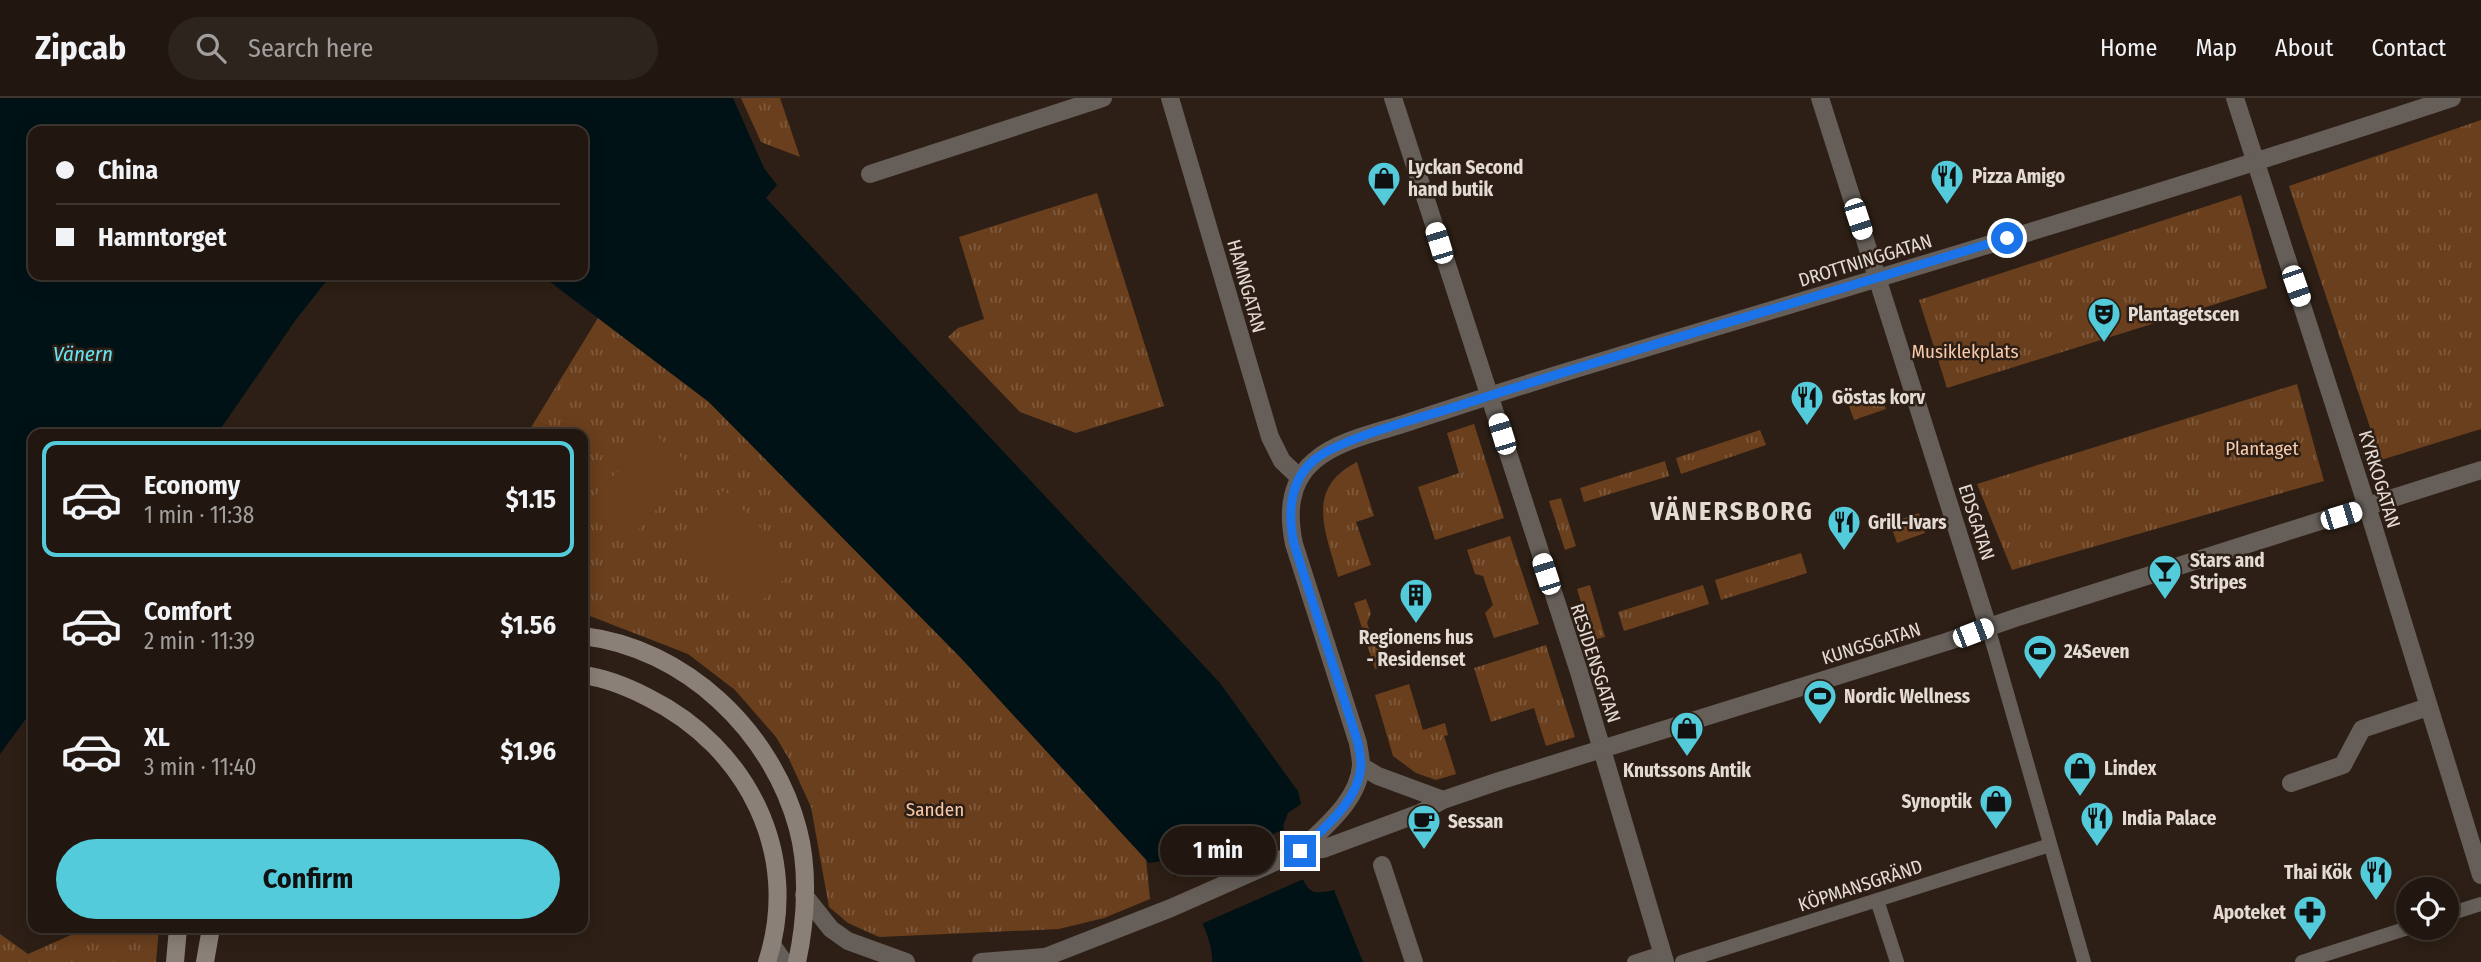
<!DOCTYPE html>
<html lang="en">
<head>
<meta charset="utf-8">
<style>
	:root { --surface:#221710; --page:#2e241e; --text:#f1f3f6; --muted:#a29f9f; --line:#3f3630; --accent:#53cbda }
	body { margin:0; font-family:"Fira Sans Condensed",sans-serif; background:var(--page); color:var(--text); height:100vh; display:flex; flex-direction:column; font-size:26px; white-space:nowrap }
	* { box-sizing:border-box; margin:0 }
	p { font-size:23px; color:var(--muted) }
	.icon { flex:none; width:38px; height:38px; fill:none; stroke:currentColor; stroke-width:2; stroke-linecap:round; stroke-linejoin:round }
	.map { position:relative; flex:1; overflow:hidden }
	.sheet { position:absolute; left:28px; top:331px; width:560px; height:504px; display:flex; flex-direction:column; background:var(--surface); border-radius:14px; box-shadow:0 4px 18px #0003,0 0 0 2px var(--line) }
	.sheet>* { flex:none }
	.top-card { position:absolute; left:28px; top:28px; width:560px; height:154px; border-radius:14px; box-shadow:0 4px 18px #0003,0 0 0 2px var(--line); display:grid; align-content:center; height:154px; padding:0 28px; background:var(--surface) }
	.fabs { position:absolute; left:2396px; top:779px; display:grid; gap:14px }
	.fabs a { display:grid; place-items:center; width:63px; height:63px; border-radius:50%; background:var(--surface); box-shadow:0 4px 18px #0003,0 0 0 2px var(--line); font-size:35px }
	.end { position:absolute; width:32px; height:32px; margin:-16px; border:9px solid #1a73e8; background:#fff; box-shadow:0 0 0 4px #fff }
	.from { border-radius:50% }
	.bubble { position:absolute; height:49px; border-radius:24px; background:var(--surface); box-shadow:0 4px 18px #0003,0 0 0 2px var(--line); font-size:23px; font-weight:700; line-height:49px; text-align:center }
	.car { position:absolute; width:21px; height:42px; margin:-21px -10px; border-radius:9px; box-shadow:0 0 5px 2px #0007; background:linear-gradient(#fff 24%,#345 0 40%,#fff 0 76%,#345 0 86%,#fff 0) }
	.top-card b { display:flex; align-items:center; gap:24px; height:66px; font-size:26px }
	.top-card b+b { border-top:2px solid var(--line) }
	.top-card i { width:18px; height:18px; background:var(--text) }
	ul { padding:12px 0 0; list-style:none }
	li { display:flex; align-items:center; gap:21px; height:116px; margin:0 14px 10px; padding:0 14px; border:4px solid transparent; border-radius:14px }
	li div { flex:1 }
	li b { display:block; font-size:26px }
	li em { font-style:normal; font-weight:700 }
	li.selected { border-color:var(--accent) }
	li>.icon { width:63px; height:63px; stroke-width:1.5 }
	.primary-button { display:flex; gap:14px; margin-top:auto; padding:14px 28px }
	.primary-button a { flex:1; height:80px; border-radius:42px; background:var(--accent); color:#111; font-size:28px; font-weight:700; line-height:80px; text-align:center }
	header { display:flex; align-items:center; gap:42px; box-sizing:border-box; height:98px; padding:0 35px; background:var(--surface); border-bottom:2px solid var(--line) }
	header strong { font-size:33px }
	nav { display:flex; gap:38px; margin-inline-start:auto; font-size:24px }
	.search { width:490px; height:63px; background:var(--page); display:flex; align-items:center; gap:18px; box-sizing:border-box; padding:0 24px; border-radius:38px; color:var(--muted); font-size:26px }
	.map>svg:first-child { display:block }
	.grass { fill:url(#grass-tufts) }
	.pitch { fill:#6a3f1d }
	.water { fill:#001216 }
	.pier { fill:#2d1f15 }
	.lines { fill:none; stroke-linecap:round; stroke-linejoin:round }
	.pedestrian { stroke:#655e59; stroke-width:14 }
	.minor { stroke:#655e59; stroke-width:18 }
	.tertiary { stroke:#655e59; stroke-width:18 }
	.secondary { stroke:#8b8077; stroke-width:18 }
	.route { stroke:#1a73e8; stroke-width:9 }
	.labels { text-anchor:middle; stroke-width:5; stroke-linejoin:round; paint-order:stroke }
	.poi-label { font-size:19px; font-weight:bold; fill:#e5dbd5; stroke:#2d1f15; text-anchor:start }
	.street-label { font-size:19px; fill:#e5dbd5; stroke:#2d1f15 }
	.park-label { font-size:19px; fill:#f9cbab; stroke:#2d1f15 }
	.water-label { font-size:21px; font-style:italic; fill:#66e3f3; stroke:#2d1f15 }
	.district-label { font-size:26px; font-weight:bold; letter-spacing:2px; fill:#e5dbd5; stroke:#2d1f15 }
</style>
</head>
<body>
<header>
<strong>Zipcab</strong>
<div class="search"><svg class="icon" aria-label="search" viewBox="0 0 24 24"><circle cx="10" cy="10" r="6"/><path d="M15 15l6 6"/></svg>Search here</div>
<nav><a>Home</a><a>Map</a><a>About</a><a>Contact</a></nav>
</header>
<div class="map">
<svg width="2481" height="864" viewBox="0 0 2481 864">
	<defs>
		<pattern id="grass-tufts" width="24" height="20" patternUnits="userSpaceOnUse" patternTransform="scale(1.75)"><rect width="24" height="20" fill="#6a3f1d"/><path d="M3 7l-1-3M5 7V3M7 7l1-3M15 17l-1-3M17 17v-4M19 17l1-3" fill="none" stroke="#7f5a3d"/></pattern>
	</defs>
	<rect width="100%" height="100%" fill="#2d1f15"/>
	<path class="grass" d="M 741,0 L 780,0 L 800,59 L 761,44 Z
		M 2481,22 L 2481,331 L 2381,362 L 2289,88 Z
		M 1097,95 L 1164,308 L 1076,335 L 1020,314 L 948,239 L 958,230 L 984,221 L 959,139 Z
		M 2241,97 L 2267,190 L 1947,290 L 1919,202 Z
		M 598,220 L 709,304 L 961,560 L 1146,761 L 1150,801 L 1104,820 L 1059,831 L 879,839 L 848,825 L 829,809 L 811,709 L 789,661 L 776,639 L 735,592 L 688,556 L 590,518 L 583,518 L 583,336 L 527,336 Z
		M 2297,286 L 2324,383 L 2012,472 L 1977,386 Z
		M 1881,297 L 1886,311 L 1854,322 L 1849,308 Z
		M 1474,326 L 1504,420 L 1435,442 L 1418,389 L 1459,375 L 1447,335 Z
		M 1760,332 L 1766,347 L 1681,376 L 1676,360 Z
		M 1665,363 L 1669,378 L 1584,404 L 1580,390 Z
		M 1357,364 L 1374,418 L 1356,424 L 1371,467 L 1338,479 C 1326,434 1304,391 1357,364 Z
		M 1561,400 L 1576,448 L 1565,452 L 1549,403 Z
		M 1919,415 L 1925,435 L 1897,445 L 1890,425 Z
		M 1510,438 L 1539,526 L 1494,540 L 1485,515 L 1493,507 L 1483,478 L 1475,476 L 1467,452 Z
		M 1801,455 L 1807,475 L 1721,502 L 1715,482 Z
		M 1590,487 L 1605,539 L 1593,542 L 1577,491 Z
		M 1703,487 L 1709,506 L 1624,533 L 1618,514 Z
		M 1366,501 L 1371,515 L 1367,525 L 1376,550 L 1385,554 L 1389,567 L 1375,571 L 1354,505 Z
		M 1546,547 L 1575,639 L 1546,648 L 1534,610 L 1491,624 L 1474,570 Z
		M 1409,586 L 1423,632 L 1445,625 L 1448,637 L 1444,638 L 1456,676 L 1436,682 L 1416,675 L 1393,658 L 1375,597 Z
		M 79,830 L 159,830 L 156,864 L 0,864 L 0,836 L 28,856 L 80,833 Z"/>
	<path class="pitch" d="M 653,335 L 694,370 L 629,442 L 586,408 Z
		M 724,392 L 798,468 L 748,516 L 677,444 Z"/>
	<path class="water" d="M 0,0 L 733,0 L 764,70 L 777,87 L 766,100 L 1220,585 L 1292,685 L 1298,693 L 1301,706 L 1288,715 L 1283,728 C 1288,741 1301,788 1312,793 C 1319,796 1327,793 1334,792 L 1363,864 L 1212,864 C 1214,834 1181,784 1162,763 L 1149,765 L 961,560 L 709,304 L 541,177 L 583,177 L 583,33 L 33,33 L 33,177 L 335,177 L 324,186 L 295,223 L 217,336 L 33,336 L 33,611 L 0,656 Z"/>
	<path class="pier" d="M 1287,730 L 1306,780 L 1199,827 L 1172,780 Z"/>
	<g class="lines">
		<path class="pedestrian" d="M 1988,529 L 2084,864
			M 1877,802 L 1897,864
			M 2446,817 L 2481,806
			M 1634,864 L 1662,855
			M 1682,864 L 2050,747
			M 2302,864 L 2408,830"/>
		<path class="minor" d="M 1170,0 L 1270,339 L 1282,363 L 1300,380
			M 1393,0 L 1579,574 L 1665,864
			M 1820,0 L 1988,529
			M 2235,0 L 2372,424 L 2481,777
			M 870,76 L 1103,0
			M 2291,685 L 2343,667 L 2362,631 L 2428,609
			M 1382,767 L 1414,864"/>
		<path class="tertiary" d="M 1361,668 L 1378,678 L 1443,702
			M 1300,753 C 1323,730 1359,703 1361,667 C 1361,660 1359,652 1358,645 L 1294,446 C 1288,417 1288,385 1314,363 C 1337,343 1374,335 1403,326 C 1472,303 1542,281 1612,260 C 1893,176 2174,92 2452,0
			M 804,797 L 831,831 L 848,843 L 906,864
			M 772,847 L 784,864
			M 981,864 L 1044,859
			M 1033,864 L 1171,810 L 1300,753 L 1323,751 L 1420,715 L 1443,702 L 1499,683 L 1946,544 L 2015,520 L 2481,372"/>
		<path class="secondary" d="M 583,538 C 685,550 772,633 798,731 C 809,772 806,823 797,864
			M 583,577 C 606,580 628,589 649,600 C 747,649 802,756 767,864
			M 175,864 L 178,830
			M 205,864 L 211,830"/>
	</g>
	<g class="lines">
		<path class="route" d="M 1300,753 C 1324,730 1359,703 1361,667 C 1361,660 1359,652 1358,645 L 1294,446 C 1288,417 1288,385 1313,363 C 1339,340 1425,319 1461,307 C 1642,248 1825,197 2007,140"/>
	</g>
	<defs>
		<symbol id="restaurant-pin" viewBox="-11 -11 22 30"><path d="M0 17L-7.5 6A9.5 9.5 0 1 1 7.5 6Z" fill="#53cbda" stroke="#2d1f15"/><path d="M-5-6h1v4h1v-4h1v4h1v-4h1v5L-1.5 .5V6h-2V.5L-5-1ZM5-6V6H3V1.5H1.5Q1.5-4 5-6Z" fill="#111"/></symbol>
		<symbol id="shop-pin" viewBox="-11 -11 22 30"><path d="M0 17L-7.5 6A9.5 9.5 0 1 1 7.5 6Z" fill="#53cbda" stroke="#2d1f15"/><path d="M-5-2.5h2.3a2.7 3.5 0 0 1 5.4 0H5L5.5 6h-11ZM-1.5-2.5h3a1.5 2.3 0 0 0-3 0Z" fill="#111"/></symbol>
		<symbol id="theatre-pin" viewBox="-11 -11 22 30"><path d="M0 17L-7.5 6A9.5 9.5 0 1 1 7.5 6Z" fill="#53cbda" stroke="#2d1f15"/><path d="M-5-5.5Q0-4 5-5.5V0Q5 5 0 6Q-5 5-5 0ZM-3.3-2.5H-1v1.5H-3.3ZM1-2.5H3.3v1.5H1ZM-2.8 1Q0 5.5 2.8 1Z" fill="#111"/></symbol>
		<symbol id="bar-pin" viewBox="-11 -11 22 30"><path d="M0 17L-7.5 6A9.5 9.5 0 1 1 7.5 6Z" fill="#53cbda" stroke="#2d1f15"/><path d="M-6-5H6L.8 .8V4.5H3.5V6h-7V4.5H-.8V.8Z" fill="#111"/></symbol>
		<symbol id="building-pin" viewBox="-11 -11 22 30"><path d="M0 17L-7.5 6A9.5 9.5 0 1 1 7.5 6Z" fill="#53cbda" stroke="#2d1f15"/><path d="M-4-6H4V6H1V3H-1V6H-4ZM-2.5-4.3h1.7v1.8h-1.7ZM.8-4.3h1.7v1.8H.8ZM-2.5-1h1.7V.8h-1.7ZM.8-1h1.7V.8H.8Z" fill="#111"/></symbol>
		<symbol id="stadium-pin" viewBox="-11 -11 22 30"><path d="M0 17L-7.5 6A9.5 9.5 0 1 1 7.5 6Z" fill="#53cbda" stroke="#2d1f15"/><path d="M0-5a6.5 5 0 1 0 0 10a6.5 5 0 1 0 0-10ZM-3.5-1.8h7v3.6h-7Z" fill="#111"/></symbol>
		<symbol id="cafe-pin" viewBox="-11 -11 22 30"><path d="M0 17L-7.5 6A9.5 9.5 0 1 1 7.5 6Z" fill="#53cbda" stroke="#2d1f15"/><path d="M-5.5-4.5H6V0H3Q3 3.5 0 3.5H-2.5Q-5.5 3.5-5.5 0ZM3-3.2v2h1.7v-2ZM-6 4.5H4V6H-6Z" fill="#111"/></symbol>
		<symbol id="pharmacy-pin" viewBox="-11 -11 22 30"><path d="M0 17L-7.5 6A9.5 9.5 0 1 1 7.5 6Z" fill="#53cbda" stroke="#2d1f15"/><path d="M-2-6h4v4h4v4h-4v4h-4v-4h-4v-4h4Z" fill="#111"/></symbol>
	</defs>
	<g fill-rule="evenodd">
		<use href="#restaurant-pin" x="1928" y="59" width="38" height="52"/>
		<use href="#shop-pin" x="1365" y="61" width="38" height="52"/>
		<use href="#theatre-pin" x="2085" y="197" width="38" height="52"/>
		<use href="#restaurant-pin" x="1788" y="280" width="38" height="52"/>
		<use href="#restaurant-pin" x="1825" y="405" width="38" height="52"/>
		<use href="#bar-pin" x="2146" y="454" width="38" height="52"/>
		<use href="#building-pin" x="1397" y="478" width="38" height="52"/>
		<use href="#stadium-pin" x="2021" y="534" width="38" height="52"/>
		<use href="#stadium-pin" x="1801" y="579" width="38" height="52"/>
		<use href="#shop-pin" x="1668" y="611" width="38" height="52"/>
		<use href="#shop-pin" x="2061" y="651" width="38" height="52"/>
		<use href="#shop-pin" x="1977" y="684" width="38" height="52"/>
		<use href="#restaurant-pin" x="2078" y="701" width="38" height="52"/>
		<use href="#cafe-pin" x="1405" y="704" width="38" height="52"/>
		<use href="#restaurant-pin" x="2357" y="755" width="38" height="52"/>
		<use href="#pharmacy-pin" x="2291" y="795" width="38" height="52"/>
	</g>
	<g class="labels">
		<g class="poi-label">
			<text x="1408" y="76">Lyckan Second<tspan x="1408" dy="22">hand butik</tspan></text>
			<text x="1972" y="85">Pizza Amigo</text>
			<text x="2128" y="223">Plantagetscen</text>
			<text x="1832" y="306">Göstas korv</text>
			<text x="1868" y="431">Grill-Ivars</text>
			<text x="2190" y="469">Stars and<tspan x="2190" dy="22">Stripes</tspan></text>
			<text x="1416" y="546" text-anchor="middle">Regionens hus<tspan x="1416" dy="22">- Residenset</tspan></text>
			<text x="2064" y="560">24Seven</text>
			<text x="1844" y="605">Nordic Wellness</text>
			<text x="2104" y="677">Lindex</text>
			<text x="1687" y="679" text-anchor="middle">Knutssons Antik</text>
			<text x="1972" y="710" text-anchor="end">Synoptik</text>
			<text x="2122" y="727">India Palace</text>
			<text x="1448" y="730">Sessan</text>
			<text x="2352" y="781" text-anchor="end">Thai Kök</text>
			<text x="2286" y="821" text-anchor="end">Apoteket</text>
		</g>
		<g class="street-label">
			<text transform="translate(1865 162) rotate(-17)" y="7">DROTTNINGGATAN</text>
			<text transform="translate(1247 188) rotate(74)" y="7">HAMNGATAN</text>
			<text transform="translate(2380 381) rotate(73)" y="7">KYRKOGATAN</text>
			<text transform="translate(1977 424) rotate(72)" y="7">EDSGATAN</text>
			<text transform="translate(1871 545) rotate(-17)" y="7">KUNGSGATAN</text>
			<text transform="translate(1596 565) rotate(72)" y="7">RESIDENSGATAN</text>
			<text transform="translate(1860 787) rotate(-18)" y="7">KÖPMANSGRÄND</text>
		</g>
		<g class="park-label">
			<text x="1965" y="260">Musiklekplats</text>
			<text x="2262" y="357">Plantaget</text>
			<text x="935" y="718">Sanden</text>
		</g>
		<g class="water-label">
			<text x="83" y="263">Vänern</text>
		</g>
		<g class="district-label">
			<text x="1732" y="422">VÄNERSBORG</text>
		</g>
	</g>
</svg>
<div class="fabs">
<a><svg class="icon" aria-label="locate" viewBox="0 0 24 24"><circle cx="12" cy="12" r="6"/><path d="M12 2v4M12 18v4M2 12h4M18 12h4"/></svg></a>
</div>
<i class="end from" style="left:2007px;top:140px"></i>
<i class="end" style="left:1300px;top:753px"></i>
<div class="bubble" style="left:1160px;top:728px;width:116px">1 min</div>
<i class="car" style="left:1858px;top:121px;rotate:162deg"></i>
<i class="car" style="left:1439px;top:145px;rotate:343deg"></i>
<i class="car" style="left:2296px;top:188px;rotate:161deg"></i>
<i class="car" style="left:1502px;top:336px;rotate:343deg"></i>
<i class="car" style="left:2341px;top:418px;rotate:73deg"></i>
<i class="car" style="left:1546px;top:476px;rotate:342deg"></i>
<i class="car" style="left:1973px;top:535px;rotate:69deg"></i>
<div class="top-card">
<b><i class="from"></i>China</b>
<b><i></i>Hamntorget</b>
</div>
<section class="sheet">
<ul>
<li class="selected"><svg class="icon" aria-label="car" viewBox="0 0 24 24"><path d="M5 17H2v-5l4-1 3-4h7l3 4 3 1v5h-3M9 17h6M6 11h13"/><circle cx="7" cy="17" r="2"/><circle cx="17" cy="17" r="2"/></svg><div><b>Economy</b><p>1 min · 11:38</p></div><em>$1.15</em></li>
<li><svg class="icon" aria-label="car" viewBox="0 0 24 24"><path d="M5 17H2v-5l4-1 3-4h7l3 4 3 1v5h-3M9 17h6M6 11h13"/><circle cx="7" cy="17" r="2"/><circle cx="17" cy="17" r="2"/></svg><div><b>Comfort</b><p>2 min · 11:39</p></div><em>$1.56</em></li>
<li><svg class="icon" aria-label="car" viewBox="0 0 24 24"><path d="M5 17H2v-5l4-1 3-4h7l3 4 3 1v5h-3M9 17h6M6 11h13"/><circle cx="7" cy="17" r="2"/><circle cx="17" cy="17" r="2"/></svg><div><b>XL</b><p>3 min · 11:40</p></div><em>$1.96</em></li>
</ul>
<div class="primary-button"><a>Confirm</a></div>
</section>
</div>
</body>
</html>
